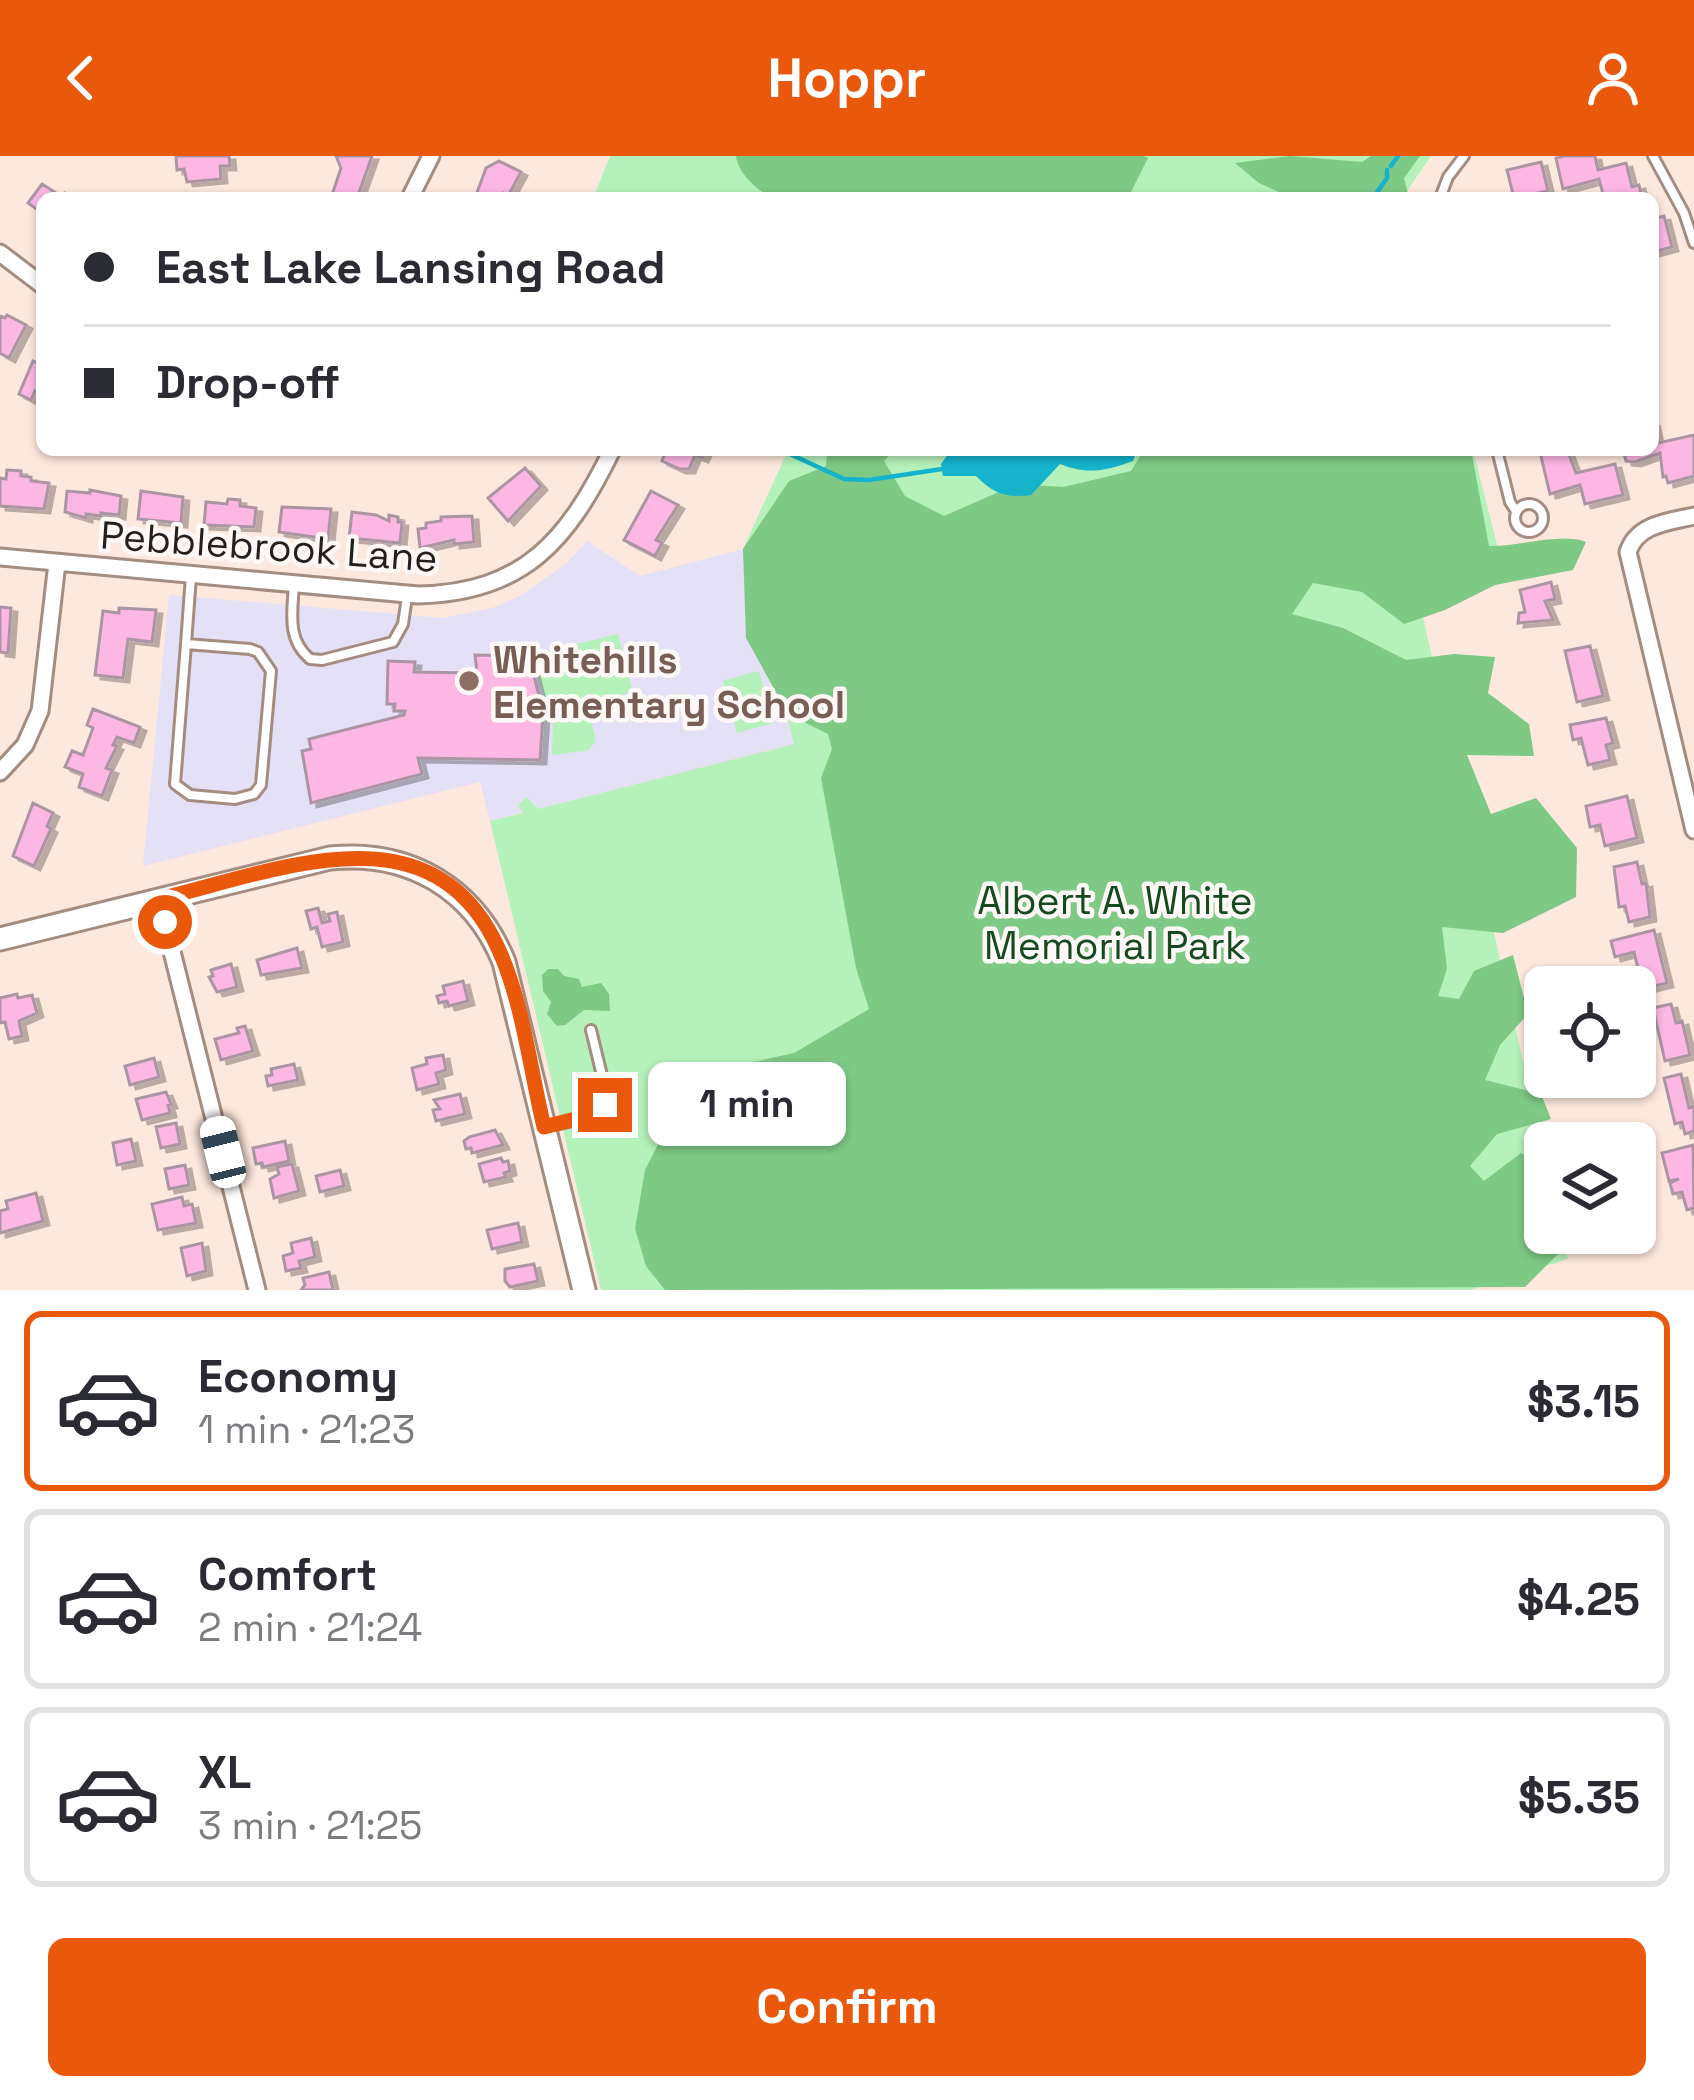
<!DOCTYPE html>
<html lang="en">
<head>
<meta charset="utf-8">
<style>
	:root { --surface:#fff; --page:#f7f7f7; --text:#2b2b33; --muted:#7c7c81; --line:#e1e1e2; --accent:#ea580c }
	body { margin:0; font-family:"Space Grotesk",sans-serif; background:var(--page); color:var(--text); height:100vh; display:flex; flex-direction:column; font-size:45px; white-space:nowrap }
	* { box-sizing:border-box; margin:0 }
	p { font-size:39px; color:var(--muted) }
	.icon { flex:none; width:66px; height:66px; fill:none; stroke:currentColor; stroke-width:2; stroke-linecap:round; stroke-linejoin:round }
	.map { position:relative; height:1134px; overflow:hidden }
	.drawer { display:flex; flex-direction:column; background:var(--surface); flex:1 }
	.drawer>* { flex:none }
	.top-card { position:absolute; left:36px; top:36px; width:1623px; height:264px; border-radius:18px; box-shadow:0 3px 9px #0004; display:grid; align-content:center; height:264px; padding:0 48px; background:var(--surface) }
	.tools { position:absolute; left:1524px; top:810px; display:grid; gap:24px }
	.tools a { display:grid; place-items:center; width:132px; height:132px; border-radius:18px; background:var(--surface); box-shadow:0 3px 9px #0004; font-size:60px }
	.end { position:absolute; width:54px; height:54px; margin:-27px; border:15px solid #ea580c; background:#fff; box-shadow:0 0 0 6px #fff }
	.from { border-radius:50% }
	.bubble { position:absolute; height:84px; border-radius:18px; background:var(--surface); box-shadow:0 3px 9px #0004; font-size:39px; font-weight:600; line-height:84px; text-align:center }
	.car { position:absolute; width:36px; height:72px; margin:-36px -18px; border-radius:15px; box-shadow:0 0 9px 3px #0007; background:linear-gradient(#fff 24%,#345 0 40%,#fff 0 76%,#345 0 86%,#fff 0) }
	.top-card b { display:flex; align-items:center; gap:42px; height:114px; font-size:45px }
	.top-card b+b { border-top:3px solid var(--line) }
	.top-card i { width:30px; height:30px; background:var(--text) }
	ul { padding:21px 0 0; list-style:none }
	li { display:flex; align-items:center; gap:36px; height:180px; margin:0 24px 18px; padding:0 24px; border:6px solid var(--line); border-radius:18px }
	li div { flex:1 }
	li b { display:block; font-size:45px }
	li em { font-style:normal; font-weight:600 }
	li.active { border-color:var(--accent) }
	li>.icon { width:108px; height:108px; stroke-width:1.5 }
	.primary-button { display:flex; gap:24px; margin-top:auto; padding:24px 48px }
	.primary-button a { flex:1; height:138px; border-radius:18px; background:var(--accent); color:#fff; font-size:48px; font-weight:600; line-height:138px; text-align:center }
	header { display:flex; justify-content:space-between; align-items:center; height:156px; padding:0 48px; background:var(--accent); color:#fff; font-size:54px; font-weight:600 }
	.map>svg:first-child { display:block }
	.education { fill:#e4e0f5 }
	.green { fill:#b5f1ba }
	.forest { fill:#7ec986 }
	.water { fill:#15b3cc }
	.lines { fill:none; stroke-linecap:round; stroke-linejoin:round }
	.stream { stroke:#15b3cc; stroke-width:4.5 }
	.building { fill:#fcb7e3; stroke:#ac95a3; stroke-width:3; filter:url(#shadow) }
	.service-casing { stroke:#a48c80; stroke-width:14 }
	.minor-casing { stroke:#a48c80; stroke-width:21 }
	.secondary-casing { stroke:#a48c80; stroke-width:27 }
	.service { stroke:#fff; stroke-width:8 }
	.minor { stroke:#fff; stroke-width:15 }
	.secondary { stroke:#fff; stroke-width:21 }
	.route { stroke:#ea580c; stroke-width:15 }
	.education-dot { fill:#8d6e63; stroke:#fef9f6; stroke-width:4.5 }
	.labels { text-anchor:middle; stroke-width:9; stroke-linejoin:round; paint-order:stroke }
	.street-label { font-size:39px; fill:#271e19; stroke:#fef9f6 }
	.education-label { font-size:39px; font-weight:bold; fill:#785e54; stroke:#fef9f6; text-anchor:start }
	.park-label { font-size:39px; fill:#154a1f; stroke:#fef9f6 }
</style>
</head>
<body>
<header><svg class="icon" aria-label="back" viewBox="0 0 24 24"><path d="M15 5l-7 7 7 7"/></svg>Hoppr<svg class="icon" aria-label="person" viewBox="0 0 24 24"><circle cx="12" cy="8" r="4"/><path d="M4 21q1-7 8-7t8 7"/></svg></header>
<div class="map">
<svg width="1694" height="1134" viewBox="0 0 1694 1134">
	<defs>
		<filter id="shadow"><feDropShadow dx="6" dy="4" stdDeviation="0" flood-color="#0004"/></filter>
	</defs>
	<rect width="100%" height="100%" fill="#fde8de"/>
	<path class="education" d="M 587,385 L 640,420 L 743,393 L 794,588 L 490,665 L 480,626 L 143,710 L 169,439 L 444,462 L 495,451 L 520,440 L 567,407 Z"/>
	<path class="green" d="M 610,0 L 1431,0 L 1407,35 L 1409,42 L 593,42 Z
		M 788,294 L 1473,294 L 1504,416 L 1418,439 L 1545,1003 L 1545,1077 L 1562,1077 L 1568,1103 L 1470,1134 L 601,1134 L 490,665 L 523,657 L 518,649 L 527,641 L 538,653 L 794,588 L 743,393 Z
		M 618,478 L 633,536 L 587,548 L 596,585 L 589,594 L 552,599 L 553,569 L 533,499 Z
		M 759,515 L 773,567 L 737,577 L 723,525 Z"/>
	<path class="forest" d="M 736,0 L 1143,0 L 1148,2 L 1128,42 C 1109,42 1072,36 1057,42 L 776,42 C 760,38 738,18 736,0 Z
		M 1290,0 L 1362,6 L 1371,0 L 1420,0 L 1404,22 L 1409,42 L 1292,42 L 1259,27 L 1235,7 Z
		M 827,294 L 894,294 L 884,305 L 905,340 L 944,360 L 1017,328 L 1063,331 L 1131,315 L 1144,294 L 1471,294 L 1489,390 C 1518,391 1561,376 1586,386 L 1573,414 L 1495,429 L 1445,454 L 1404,468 L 1362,436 L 1313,427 L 1292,458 L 1343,472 L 1406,504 L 1454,498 L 1495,501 L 1488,537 L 1529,568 L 1534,600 L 1467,599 L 1491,658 L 1536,642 L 1577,692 L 1576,741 L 1503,777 L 1442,771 L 1447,813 L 1438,840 L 1459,843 L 1474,815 L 1513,799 L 1528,858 L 1500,889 L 1485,924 L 1541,938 L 1551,963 L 1497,978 L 1470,1010 L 1484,1025 L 1521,997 L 1545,1010 L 1545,1042 L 1537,1058 L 1558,1098 L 1525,1131 L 665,1134 L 646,1110 L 635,1073 L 645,1014 L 672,961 L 677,923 L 794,897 L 869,853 L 856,812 L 821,622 L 832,593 L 828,578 L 788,558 L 746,482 L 743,393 L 789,325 L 826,310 Z
		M 548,813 L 558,813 L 564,820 L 579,823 L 582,831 L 601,827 L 609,838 L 610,855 L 584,854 L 565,869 L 557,870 L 547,858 L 551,846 L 543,835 L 542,819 Z"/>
	<path class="water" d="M 951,294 L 1137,294 L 1133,305 C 1106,315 1087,319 1060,308 L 1031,339 C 1006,342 994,338 976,320 L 943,320 L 941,308 Z"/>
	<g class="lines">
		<path class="stream" d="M 1391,10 L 1398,0
			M 1373,42 L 1387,22 L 1387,14
			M 792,299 L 844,323 L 869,324 L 942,313"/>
	</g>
	<path class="building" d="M 176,0 L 229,0 L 230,10 L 220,10 L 221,23 L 187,26 L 184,13 L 177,14 Z
		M 372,0 L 357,42 L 331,42 L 341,12 L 336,0 Z
		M 1564,0 L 1595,0 L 1598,14 L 1626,7 L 1632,31 L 1639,29 L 1642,42 L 1604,42 L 1599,23 L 1563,33 L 1556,2 Z
		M 499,5 L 521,16 L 508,40 L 503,37 L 500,42 L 475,42 L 486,12 Z
		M 1541,6 L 1548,35 L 1514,42 L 1507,14 Z
		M 42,28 L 62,41 L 65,37 L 72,42 L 42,42 L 42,57 L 28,47 Z
		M 1664,60 L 1672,91 L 1653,96 L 1653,63 Z
		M 7,159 L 26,169 L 9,202 L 0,197 L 0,160 L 5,162 Z
		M 33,205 L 42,209 L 42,239 L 35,235 L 31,244 L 19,238 Z
		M 1653,265 L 1658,287 L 1694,279 L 1694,320 L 1668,327 L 1666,320 L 1663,321 L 1660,297 L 1635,306 L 1626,305 L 1623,294 L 1653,294 Z
		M 666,294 L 706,294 L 702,302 L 695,299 L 689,313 L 680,313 L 662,305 Z
		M 1567,294 L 1576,317 L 1615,308 L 1623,339 L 1585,348 L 1580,329 L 1550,338 L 1540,296 Z
		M 525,312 L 541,330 L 508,365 L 488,342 Z
		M 7,314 L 21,315 L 21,320 L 31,321 L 31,325 L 49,327 L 44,353 L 0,350 L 0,322 L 6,323 Z
		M 90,334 L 121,340 L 119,359 L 101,357 L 101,360 L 86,358 L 86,362 L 65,356 L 67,335 L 90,337 Z
		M 141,335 L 183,341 L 181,367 L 138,363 Z
		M 651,335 L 678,349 L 656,384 L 662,387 L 655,400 L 624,384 Z
		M 228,343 L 240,344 L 240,350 L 256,352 L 254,371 L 204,369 L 206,346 L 227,348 Z
		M 282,351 L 331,353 L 328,383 L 279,376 Z
		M 352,356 L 376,359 L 389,365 L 389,359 L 398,361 L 398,366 L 402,366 L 400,387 L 349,382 Z
		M 472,360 L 474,386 L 454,388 L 454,384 L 420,392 L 418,373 L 426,372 L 426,367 L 441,365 L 441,361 Z
		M 1551,426 L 1555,443 L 1545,445 L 1553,464 L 1518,467 L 1519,457 L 1525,456 L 1520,434 Z
		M 0,451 L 11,452 L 8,497 L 0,496 Z
		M 119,452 L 156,454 L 152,486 L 128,483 L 123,522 L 95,519 L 103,455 L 119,457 Z
		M 1590,490 L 1603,540 L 1577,546 L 1565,495 Z
		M 475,499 L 529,500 L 540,544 L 529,547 L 529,558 L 543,558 L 540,604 L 418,602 L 422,618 L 311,647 L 302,595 L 311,593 L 309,583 L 404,559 L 405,555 L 394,555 L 395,548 L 387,548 L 388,505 L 415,506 L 414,516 L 477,517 Z
		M 93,553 L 140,571 L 134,587 L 117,581 L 113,589 L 117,590 L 106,612 L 112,614 L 102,640 L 79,631 L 83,618 L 65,611 L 72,595 L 83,599 L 93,572 L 87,569 Z
		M 1606,562 L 1613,587 L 1606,589 L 1610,604 L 1588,609 L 1581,582 L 1573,584 L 1570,569 Z
		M 1627,640 L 1637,682 L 1605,690 L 1600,669 L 1590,671 L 1586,650 Z
		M 33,647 L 53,657 L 47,670 L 51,673 L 34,710 L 13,700 Z
		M 1637,706 L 1642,728 L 1646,727 L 1650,761 L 1629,766 L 1625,750 L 1619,751 L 1614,711 Z
		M 318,752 L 322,767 L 330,765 L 328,758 L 337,756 L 343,786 L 322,791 L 317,771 L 311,773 L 306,755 Z
		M 1654,774 L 1667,827 L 1643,833 L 1634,796 L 1615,801 L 1611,785 Z
		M 297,792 L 302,812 L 261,819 L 257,804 Z
		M 231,808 L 237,831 L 217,836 L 209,821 L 213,820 L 211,814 Z
		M 463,825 L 468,845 L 449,850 L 447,845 L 439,847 L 437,840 L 445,838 L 443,830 Z
		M 17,838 L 18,842 L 32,839 L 37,857 L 19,865 L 22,880 L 9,883 L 5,866 L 0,867 L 0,842 Z
		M 1671,848 L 1676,867 L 1682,865 L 1690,899 L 1665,905 L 1653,852 Z
		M 245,870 L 253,895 L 221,904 L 215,883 L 239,877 L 237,872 Z
		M 443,899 L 446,914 L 436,917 L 439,928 L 417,934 L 412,912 L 427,908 L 426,902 Z
		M 154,902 L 159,921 L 130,929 L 125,910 Z
		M 294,908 L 298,924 L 268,930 L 266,920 L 272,919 L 271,913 Z
		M 1681,918 L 1689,952 L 1694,950 L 1694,975 L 1685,978 L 1682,966 L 1675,968 L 1664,922 Z
		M 166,936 L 171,948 L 168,949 L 170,957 L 142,964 L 136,943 Z
		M 460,938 L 465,958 L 436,965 L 433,954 L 440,953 L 434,944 Z
		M 176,967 L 180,988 L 161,992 L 156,971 Z
		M 495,974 L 503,989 L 472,997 L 471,992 L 466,993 L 464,985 L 469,981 Z
		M 131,983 L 136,1005 L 117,1009 L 113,987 Z
		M 285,985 L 289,1005 L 263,1011 L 262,1007 L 256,1008 L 253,992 Z
		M 1693,989 L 1694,1052 L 1687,1054 L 1682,1036 L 1673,1038 L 1670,1027 L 1679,1023 L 1669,1025 L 1662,997 Z
		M 501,1002 L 503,1006 L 508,1005 L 510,1015 L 504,1017 L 506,1021 L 484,1026 L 479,1008 Z
		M 292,1008 L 299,1035 L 274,1042 L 270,1023 L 279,1018 L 277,1011 Z
		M 185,1009 L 189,1029 L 169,1033 L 165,1013 Z
		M 340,1014 L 344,1030 L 320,1036 L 316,1020 Z
		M 36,1037 L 43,1065 L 0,1077 L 0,1055 L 8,1053 L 6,1045 Z
		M 182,1041 L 184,1050 L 192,1048 L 196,1067 L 158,1074 L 152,1048 Z
		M 518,1067 L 522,1086 L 492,1093 L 487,1074 Z
		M 311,1082 L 315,1101 L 299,1105 L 301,1112 L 286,1115 L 283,1100 L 293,1097 L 291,1087 Z
		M 202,1087 L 206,1115 L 187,1120 L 181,1092 Z
		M 534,1108 L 538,1125 L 510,1131 L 505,1125 L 505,1113 Z
		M 329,1116 L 333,1134 L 301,1134 L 305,1129 L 303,1122 Z"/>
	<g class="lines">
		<defs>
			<path id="service" d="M 1653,0 L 1684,57 L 1694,87
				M 1440,42 L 1448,21 L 1464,0
				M 1497,294 L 1510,346 L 1516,355
				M1515 362a14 14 0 1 1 28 0a14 14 0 1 1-28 0Z
				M 294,430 C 292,457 287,484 310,503 L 322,504 L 393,486 L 403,468 L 407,441
				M 186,488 L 250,493 L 258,496 L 271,515 L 261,629 L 254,638 L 235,643 L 190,639 L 175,628 Z
				M 186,488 L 191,420
				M 546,971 C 568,965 599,965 607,940 L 591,874"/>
			<path id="minor" d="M 410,42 L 431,0
				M 0,97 L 42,129
				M 1694,360 C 1668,366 1637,368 1628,396 L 1694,674
				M 0,401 L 418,439 C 524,437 568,384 612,294
				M 0,616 L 25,589 L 40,555 L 57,407
				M 159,744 L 257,1134"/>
			<path id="secondary" d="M 0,783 L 330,702 C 409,694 474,732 504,806 L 584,1134"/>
		</defs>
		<use href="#service" class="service-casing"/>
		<use href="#minor" class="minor-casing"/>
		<use href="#secondary" class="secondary-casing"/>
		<use href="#service" class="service"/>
		<use href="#minor" class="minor"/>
		<use href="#secondary" class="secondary"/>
	</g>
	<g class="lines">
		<path class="route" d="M 165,766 L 159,743 C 274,716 432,646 498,792 C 523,846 530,913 544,971 L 591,959 L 605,949"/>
	</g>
	<circle class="education-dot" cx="469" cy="525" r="12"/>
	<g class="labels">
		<g class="street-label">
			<text transform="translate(269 390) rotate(4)" y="14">Pebblebrook Lane</text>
		</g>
		<g class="education-label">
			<text x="493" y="517">Whitehills<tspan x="493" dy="45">Elementary School</tspan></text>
		</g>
		<g class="park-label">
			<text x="1115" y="758">Albert A. White<tspan x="1115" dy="45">Memorial Park</tspan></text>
		</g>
	</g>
</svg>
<div class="tools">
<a><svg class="icon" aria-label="locate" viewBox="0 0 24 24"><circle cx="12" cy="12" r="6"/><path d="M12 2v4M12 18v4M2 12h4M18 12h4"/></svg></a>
<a><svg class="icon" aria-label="layers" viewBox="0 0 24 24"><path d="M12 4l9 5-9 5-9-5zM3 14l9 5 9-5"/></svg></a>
</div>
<i class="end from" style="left:165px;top:766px"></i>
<i class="end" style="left:605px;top:949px"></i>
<div class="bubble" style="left:648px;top:906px;width:198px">1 min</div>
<i class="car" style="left:223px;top:996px;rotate:346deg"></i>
<div class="top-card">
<b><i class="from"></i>East Lake Lansing Road</b>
<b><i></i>Drop-off</b>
</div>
</div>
<section class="drawer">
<ul>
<li class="active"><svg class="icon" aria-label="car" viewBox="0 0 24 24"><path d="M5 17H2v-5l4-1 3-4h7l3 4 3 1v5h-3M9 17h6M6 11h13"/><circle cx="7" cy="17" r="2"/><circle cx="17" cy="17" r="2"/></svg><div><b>Economy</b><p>1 min · 21:23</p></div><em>$3.15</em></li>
<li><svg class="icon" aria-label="car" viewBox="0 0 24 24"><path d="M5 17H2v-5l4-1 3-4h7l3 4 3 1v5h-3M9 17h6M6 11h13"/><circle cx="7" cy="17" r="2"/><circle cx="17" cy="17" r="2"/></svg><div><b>Comfort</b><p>2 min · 21:24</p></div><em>$4.25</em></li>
<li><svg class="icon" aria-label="car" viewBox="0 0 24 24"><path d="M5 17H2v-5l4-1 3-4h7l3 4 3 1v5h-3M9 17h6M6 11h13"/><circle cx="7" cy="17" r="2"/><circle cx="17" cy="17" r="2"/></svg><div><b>XL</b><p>3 min · 21:25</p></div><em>$5.35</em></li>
</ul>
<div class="primary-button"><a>Confirm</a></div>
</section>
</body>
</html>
